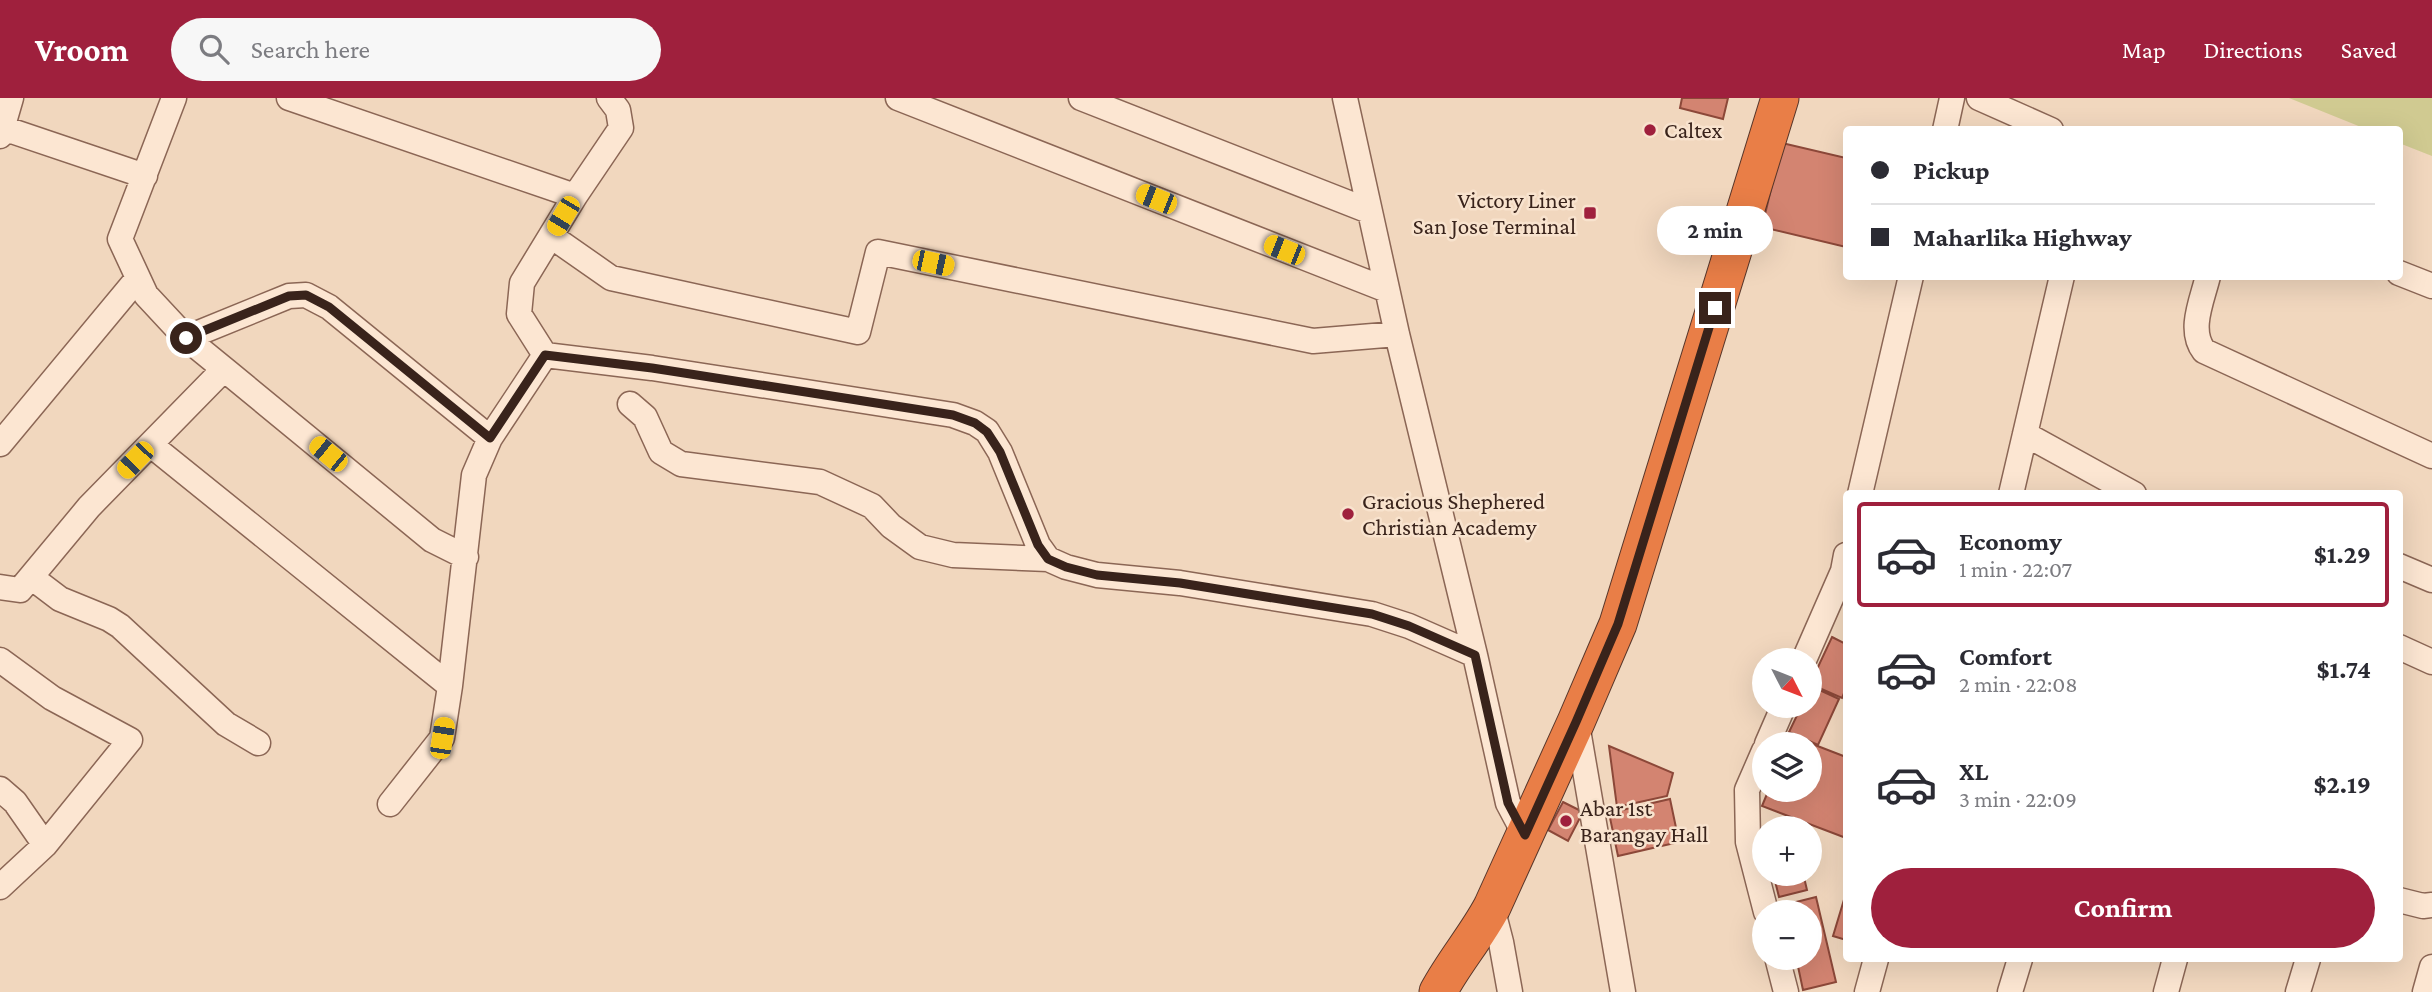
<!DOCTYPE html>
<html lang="en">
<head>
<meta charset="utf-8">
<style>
	:root { --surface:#fff; --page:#f7f7f7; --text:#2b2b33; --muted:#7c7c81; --line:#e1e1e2; --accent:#9f203d }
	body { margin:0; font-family:"Crimson Pro",serif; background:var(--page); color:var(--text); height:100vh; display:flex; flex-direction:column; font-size:26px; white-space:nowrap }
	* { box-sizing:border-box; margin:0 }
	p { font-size:23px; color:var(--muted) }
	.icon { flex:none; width:38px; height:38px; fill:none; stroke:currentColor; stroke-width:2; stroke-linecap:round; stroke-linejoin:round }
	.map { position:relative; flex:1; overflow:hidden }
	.side { position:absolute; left:1843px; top:392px; width:560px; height:472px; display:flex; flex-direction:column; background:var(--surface); border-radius:7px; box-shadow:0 7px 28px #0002 }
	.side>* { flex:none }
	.guide { position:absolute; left:1843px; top:28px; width:560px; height:154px; border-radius:7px; box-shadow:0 7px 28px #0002; display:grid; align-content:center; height:154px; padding:0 28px; background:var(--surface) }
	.needle { width:46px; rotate:132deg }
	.buttons { position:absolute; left:1752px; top:550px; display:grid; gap:14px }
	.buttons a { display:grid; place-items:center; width:70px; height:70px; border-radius:50%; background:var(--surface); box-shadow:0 7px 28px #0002; font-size:35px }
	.end { position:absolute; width:32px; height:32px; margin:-16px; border:9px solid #39231b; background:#fff; box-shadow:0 0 0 4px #fff }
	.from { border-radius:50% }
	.bubble { position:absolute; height:49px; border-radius:24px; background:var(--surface); box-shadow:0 7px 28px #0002; font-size:23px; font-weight:700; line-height:49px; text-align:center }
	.car { position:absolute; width:21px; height:42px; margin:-21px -10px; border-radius:9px; box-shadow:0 0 5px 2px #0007; background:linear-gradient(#f5c518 24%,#345 0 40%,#f5c518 0 76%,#345 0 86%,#f5c518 0) }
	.guide b { display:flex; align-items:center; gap:24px; height:66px; font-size:26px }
	.guide b+b { border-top:2px solid var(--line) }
	.guide i { width:18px; height:18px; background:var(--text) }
	ul { padding:12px 0 0; list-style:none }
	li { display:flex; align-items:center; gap:21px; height:105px; margin:0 14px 10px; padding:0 14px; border:4px solid transparent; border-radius:7px }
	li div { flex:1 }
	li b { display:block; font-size:26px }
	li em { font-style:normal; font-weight:700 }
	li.on { border-color:var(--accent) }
	li>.icon { width:63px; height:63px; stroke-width:1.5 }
	.button { display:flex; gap:14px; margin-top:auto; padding:14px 28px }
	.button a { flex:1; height:80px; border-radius:42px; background:var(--accent); color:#fff; font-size:28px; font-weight:700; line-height:80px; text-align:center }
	header { display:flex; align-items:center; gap:42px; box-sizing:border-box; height:98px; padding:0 35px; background:var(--accent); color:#fff }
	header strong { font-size:33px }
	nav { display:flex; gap:38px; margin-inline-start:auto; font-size:24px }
	.search { width:490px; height:63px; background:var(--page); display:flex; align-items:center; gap:18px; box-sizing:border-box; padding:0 24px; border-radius:38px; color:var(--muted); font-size:26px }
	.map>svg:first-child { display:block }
	.green { fill:#d0ca91 }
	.building { fill:#d38471; stroke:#8c4839; stroke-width:2 }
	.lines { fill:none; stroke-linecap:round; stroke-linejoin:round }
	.minor-casing { stroke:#8b6655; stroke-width:27 }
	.highway-casing { stroke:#58362a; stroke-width:39 }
	.minor { stroke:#fce6d2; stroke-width:24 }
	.highway { stroke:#e97e47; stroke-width:37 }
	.route { stroke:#39231b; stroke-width:9 }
	.poi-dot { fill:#9f203d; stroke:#f8e3ce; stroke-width:2.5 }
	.labels { text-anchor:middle; stroke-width:5; stroke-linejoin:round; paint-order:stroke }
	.poi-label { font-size:23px; fill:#39231b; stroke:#f8e3ce; text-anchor:start }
</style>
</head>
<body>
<header>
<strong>Vroom</strong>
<div class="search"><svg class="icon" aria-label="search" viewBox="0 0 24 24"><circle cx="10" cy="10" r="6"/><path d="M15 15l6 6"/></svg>Search here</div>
<nav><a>Map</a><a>Directions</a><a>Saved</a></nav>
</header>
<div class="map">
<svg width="2432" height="894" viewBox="0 0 2432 894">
	<rect width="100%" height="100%" fill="#f1d7be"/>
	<path class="green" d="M 2289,0 L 2432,0 L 2432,58 L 2399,45 L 2399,32 L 2366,31 Z"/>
	<path class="building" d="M 1682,0 L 1728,0 L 1723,21 L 1680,10 Z
		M 1782,45 L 1846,60 L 1846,149 L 1762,129 Z
		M 1832,539 L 1846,546 L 1846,590 L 1842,600 L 1810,586 Z
		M 1811,588 L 1839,601 L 1818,647 L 1789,634 L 1802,607 L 1810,607 Z
		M 1789,637 L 1846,659 L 1846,740 L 1762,708 L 1769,691 L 1810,691 L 1810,646 L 1786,646 Z
		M 1609,648 L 1673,675 L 1667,698 L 1617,709 Z
		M 1670,701 L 1679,744 L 1618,758 L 1609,715 Z
		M 1563,704 L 1583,714 L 1568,743 L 1548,732 Z
		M 1773,775 L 1803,775 L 1807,792 L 1779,799 Z
		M 1846,795 L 1846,842 L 1833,838 Z
		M 1816,799 L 1836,884 L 1803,892 L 1796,859 L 1810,859 L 1810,814 L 1785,814 L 1784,807 Z"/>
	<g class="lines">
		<defs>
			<path id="minor" d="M 174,0 L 120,141 L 146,197 L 186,240 L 224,271
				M 289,0 L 575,98
				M 898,0 L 1387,192
				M 1081,0 L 1369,113
				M 1345,0 L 1397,236 L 1475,557 L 1508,705 L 1525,737
				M 1979,0 L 2051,32
				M 0,29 L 145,78
				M 1945,32 L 1952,0
				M 0,38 L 11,0
				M 551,138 L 611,180 L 858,234 L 878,154 L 1313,243 L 1397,236
				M 2399,175 L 2432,188
				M 2208,178 C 2202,203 2188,232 2204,253 L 2432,358
				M 186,240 L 289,198 L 306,197 L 329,209 L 490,340
				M 545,257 L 652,270 L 953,317 L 975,325 L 987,333 L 1000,354 L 1038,447 L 1048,461 L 1066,469 L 1097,477 L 1180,485 L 1372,516 L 1409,528 L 1475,557
				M 545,257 L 519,216 L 522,185 L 575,98 L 621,30 L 618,12 L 609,0
				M 630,306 L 645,319 L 661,354 L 681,366 L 820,384 L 872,408 L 891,428 L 920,449 L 953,457 L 1048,461
				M 2025,336 L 2134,396
				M 0,346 L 138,180
				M 151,347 L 450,588
				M 1860,396 L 1911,178
				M 2011,396 L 2062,178
				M 2399,468 L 2432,482
				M 31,479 L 60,501 L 109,521 L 120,528 L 226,626 L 258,645
				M 0,489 L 20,492 L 89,409 L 224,271 L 432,442 L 466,459
				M 2399,549 L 2432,564
				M 0,562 L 52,600 L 130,642 L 45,747 L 0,789
				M 1804,562 L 1843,473 L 1846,457
				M 1577,626 L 1623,894
				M 1767,646 L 1784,607
				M 1764,653 L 1747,692 L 1748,744 L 1766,814
				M 0,691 L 15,704 L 45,747
				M 390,706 L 442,640 L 450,588 L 474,377 L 490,340 L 545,257
				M 2399,802 L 2423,808 L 2432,807
				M 1492,809 L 1501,844 L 1510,894
				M 1777,859 L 1786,894
				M 1867,894 L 1876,861
				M 2010,894 L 2020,861
				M 2166,894 L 2175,861
				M 2298,894 L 2308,861
				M 2425,894 L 2432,869"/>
			<path id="highway" d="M 1438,894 C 1454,864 1476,839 1492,809 L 1576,624 L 1618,526 L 1780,0"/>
		</defs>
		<use href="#minor" class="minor-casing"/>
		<use href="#highway" class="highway-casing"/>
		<use href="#minor" class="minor"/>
		<use href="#highway" class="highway"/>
	</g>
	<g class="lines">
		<path class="route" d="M 186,240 L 289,198 L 306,197 L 329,209 L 490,340 L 545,257 L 652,270 L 953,317 L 975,325 L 987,334 L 1000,354 L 1038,447 L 1048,461 L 1066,469 L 1097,477 L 1180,485 L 1372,516 L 1409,528 L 1475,557 L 1508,705 L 1525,737 L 1576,624 L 1618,526 L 1715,210"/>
	</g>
	<g class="poi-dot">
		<circle cx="1650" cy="32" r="7"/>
		<rect x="1583" y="108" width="14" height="14" rx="3.5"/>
		<circle cx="1348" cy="416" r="7"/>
		<circle cx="1566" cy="723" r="7"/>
	</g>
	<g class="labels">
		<g class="poi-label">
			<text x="1664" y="40">Caltex</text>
			<text x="1576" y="110" text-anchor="end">Victory Liner<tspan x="1576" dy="26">San Jose Terminal</tspan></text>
			<text x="1362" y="411">Gracious Shephered<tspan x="1362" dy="26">Christian Academy</tspan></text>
			<text x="1580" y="718">Abar 1st<tspan x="1580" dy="26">Barangay Hall</tspan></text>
		</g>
	</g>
</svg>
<div class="buttons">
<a><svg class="needle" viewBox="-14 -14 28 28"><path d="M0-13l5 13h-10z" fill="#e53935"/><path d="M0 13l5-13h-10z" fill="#7c7c81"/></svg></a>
<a><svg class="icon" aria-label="layers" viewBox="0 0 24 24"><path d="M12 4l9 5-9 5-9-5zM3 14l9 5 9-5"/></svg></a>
<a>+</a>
<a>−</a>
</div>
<i class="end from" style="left:186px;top:240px"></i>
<i class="end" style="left:1715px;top:210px"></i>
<div class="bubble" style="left:1657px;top:108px;width:116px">2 min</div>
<i class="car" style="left:1156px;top:101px;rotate:292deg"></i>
<i class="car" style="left:563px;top:118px;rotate:211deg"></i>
<i class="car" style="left:1284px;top:152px;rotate:292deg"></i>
<i class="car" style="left:933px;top:165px;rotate:102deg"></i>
<i class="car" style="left:328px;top:356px;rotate:309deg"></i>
<i class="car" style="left:135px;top:362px;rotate:224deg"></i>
<i class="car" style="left:442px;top:640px;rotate:9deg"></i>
<div class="guide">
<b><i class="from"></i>Pickup</b>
<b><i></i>Maharlika Highway</b>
</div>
<section class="side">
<ul>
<li class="on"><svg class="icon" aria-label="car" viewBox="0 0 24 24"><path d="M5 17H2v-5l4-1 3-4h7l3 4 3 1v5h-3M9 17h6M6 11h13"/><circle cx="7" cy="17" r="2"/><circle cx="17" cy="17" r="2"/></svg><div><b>Economy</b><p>1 min · 22:07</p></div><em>$1.29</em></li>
<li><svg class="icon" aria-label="car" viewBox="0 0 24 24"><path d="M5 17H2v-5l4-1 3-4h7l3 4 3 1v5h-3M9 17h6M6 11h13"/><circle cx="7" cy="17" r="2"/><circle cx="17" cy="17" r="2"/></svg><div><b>Comfort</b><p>2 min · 22:08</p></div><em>$1.74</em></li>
<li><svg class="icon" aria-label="car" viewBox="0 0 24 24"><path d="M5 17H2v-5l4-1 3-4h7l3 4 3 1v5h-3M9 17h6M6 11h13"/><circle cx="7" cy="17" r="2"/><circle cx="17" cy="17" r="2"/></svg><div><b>XL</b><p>3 min · 22:09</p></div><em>$2.19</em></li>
</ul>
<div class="button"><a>Confirm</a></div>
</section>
</div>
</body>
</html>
